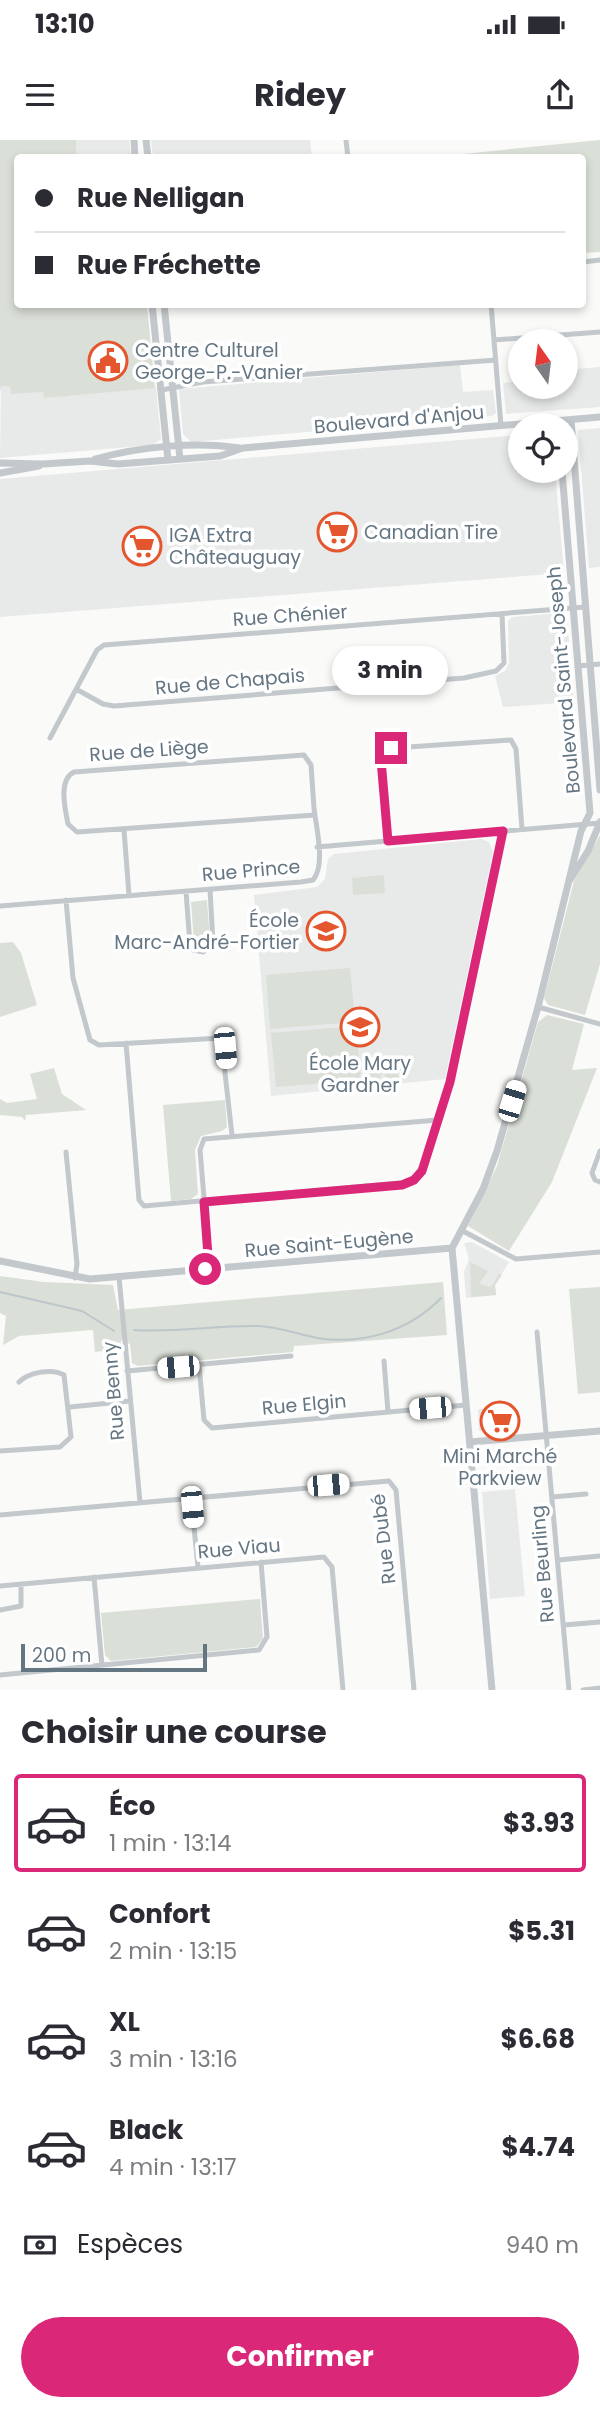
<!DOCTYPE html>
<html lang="fr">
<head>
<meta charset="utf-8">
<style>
	:root { --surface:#fff; --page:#f7f7f7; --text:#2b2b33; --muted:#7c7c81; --line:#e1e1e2; --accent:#db2777 }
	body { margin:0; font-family:Poppins,sans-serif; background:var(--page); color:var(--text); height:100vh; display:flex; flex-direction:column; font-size:26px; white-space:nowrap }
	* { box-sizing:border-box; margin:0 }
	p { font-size:23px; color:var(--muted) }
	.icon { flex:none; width:38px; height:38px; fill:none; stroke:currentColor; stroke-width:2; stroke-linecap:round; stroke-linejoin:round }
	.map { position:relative; height:1550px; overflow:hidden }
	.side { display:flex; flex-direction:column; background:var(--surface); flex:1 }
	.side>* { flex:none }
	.top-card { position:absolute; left:14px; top:14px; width:572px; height:154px; border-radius:7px; box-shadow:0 4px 10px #0003; display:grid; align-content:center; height:154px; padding:0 21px; background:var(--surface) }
	.needle { width:46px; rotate:346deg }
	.tools { position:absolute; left:508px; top:189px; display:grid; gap:14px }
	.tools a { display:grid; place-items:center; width:70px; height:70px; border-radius:50%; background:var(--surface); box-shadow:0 4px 10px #0003; font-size:35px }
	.scale { position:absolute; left:21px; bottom:18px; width:186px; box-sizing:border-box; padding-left:7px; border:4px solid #657683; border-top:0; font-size:19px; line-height:24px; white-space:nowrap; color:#657683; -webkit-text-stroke:5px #fff; paint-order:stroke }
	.end { position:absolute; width:32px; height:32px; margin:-16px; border:9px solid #db2777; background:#fff; box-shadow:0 0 0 4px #fff }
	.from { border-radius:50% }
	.bubble { position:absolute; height:49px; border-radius:24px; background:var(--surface); box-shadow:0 4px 10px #0003; font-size:23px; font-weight:700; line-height:49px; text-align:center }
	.car { position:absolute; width:21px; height:42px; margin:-21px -10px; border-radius:9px; box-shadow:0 0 5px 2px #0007; background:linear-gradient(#fff 24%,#345 0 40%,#fff 0 76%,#345 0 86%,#fff 0) }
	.top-card b { display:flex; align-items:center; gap:24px; height:66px; font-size:26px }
	.top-card b+b { border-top:2px solid var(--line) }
	.top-card i { width:18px; height:18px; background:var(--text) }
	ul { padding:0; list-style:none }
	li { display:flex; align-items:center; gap:21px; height:98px; margin:0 14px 10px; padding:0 7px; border:4px solid transparent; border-radius:7px }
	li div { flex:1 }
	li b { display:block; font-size:26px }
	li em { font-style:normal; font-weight:700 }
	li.on { border-color:var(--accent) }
	li>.icon { width:63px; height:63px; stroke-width:1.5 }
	h2 { padding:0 21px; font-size:32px; line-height:84px }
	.pay { display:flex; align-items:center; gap:18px; height:77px; padding:0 21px; font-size:26px }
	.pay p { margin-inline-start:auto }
	.action { display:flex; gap:14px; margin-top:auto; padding:14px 21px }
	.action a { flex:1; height:80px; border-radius:42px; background:var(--accent); color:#fff; font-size:28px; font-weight:700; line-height:80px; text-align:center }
	.status { display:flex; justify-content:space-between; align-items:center; height:49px; padding:0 35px; background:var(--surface); direction:ltr }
	.status svg { height:19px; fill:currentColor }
	header { display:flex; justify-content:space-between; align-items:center; height:91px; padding:0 21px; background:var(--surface); font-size:32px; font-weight:700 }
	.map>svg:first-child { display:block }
	.built { fill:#e8e9e9 }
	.green { fill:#dadfd7 }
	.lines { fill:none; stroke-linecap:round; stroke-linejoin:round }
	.stream { stroke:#bbc7cb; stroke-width:2 }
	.minor { stroke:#c3c8cc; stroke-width:5 }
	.tertiary { stroke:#c3c8cc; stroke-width:7 }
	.route { stroke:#db2777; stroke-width:9 }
	.labels { text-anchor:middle; stroke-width:7; stroke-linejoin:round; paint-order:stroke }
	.poi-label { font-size:19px; fill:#657683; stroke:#fff; text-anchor:start }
	.street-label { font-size:19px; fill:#657683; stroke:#fff }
</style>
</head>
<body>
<div class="status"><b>13:10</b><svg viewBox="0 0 49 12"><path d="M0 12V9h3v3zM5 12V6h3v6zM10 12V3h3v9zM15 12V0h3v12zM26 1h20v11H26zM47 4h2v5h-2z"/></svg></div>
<header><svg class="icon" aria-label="menu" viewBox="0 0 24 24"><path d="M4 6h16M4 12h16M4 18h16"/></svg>Ridey<svg class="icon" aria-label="share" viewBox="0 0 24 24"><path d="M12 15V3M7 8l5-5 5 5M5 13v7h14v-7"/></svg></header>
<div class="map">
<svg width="600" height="1550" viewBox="0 0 600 1550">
	<rect width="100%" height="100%" fill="#fafaf8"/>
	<path class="built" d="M 76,0 L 129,0 L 131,17 L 76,17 Z
		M 151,0 L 310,0 L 312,17 L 153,17 Z
		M 460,225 L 463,252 L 493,250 L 496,273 L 492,276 L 191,302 L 183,294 L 179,249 Z
		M 600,227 L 600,267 L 506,274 L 503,243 L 520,241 L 520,247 L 565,247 L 565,230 Z
		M 1,246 L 11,247 L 11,253 L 43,252 L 44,258 L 156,247 L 161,299 L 153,305 L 0,318 Z
		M 600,288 L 600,427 L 589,428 L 578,290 Z
		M 520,295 L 520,331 L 555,331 L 564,433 L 0,477 L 0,339 Z
		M 563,473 L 567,477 L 574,562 L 503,567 L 495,536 L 505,531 L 509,523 L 508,481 L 512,477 Z
		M 481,699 L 489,702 L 493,712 L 445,939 L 271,956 L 254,755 L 317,747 L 325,739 L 328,719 L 334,714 Z
		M 472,1102 L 509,1122 L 495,1145 L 496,1155 L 466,1158 L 464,1132 L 469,1119 L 464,1103 Z
		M 509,1267 L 511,1291 L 479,1291 L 478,1269 Z
		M 515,1349 L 525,1456 L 490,1459 L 482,1352 Z"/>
	<path class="green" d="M 0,0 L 76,0 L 76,17 L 18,18 L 18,164 L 147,165 L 155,248 L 44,258 L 43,252 L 11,254 L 10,247 L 1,246 L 0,253 Z
		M 600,0 L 600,112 L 583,113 L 583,18 L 433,17 Z
		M 600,695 L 600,824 L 585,875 L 548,865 L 544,858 L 574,741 Z
		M 384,735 L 385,753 L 353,755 L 352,738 Z
		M 207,760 L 210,801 L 207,806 L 199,807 L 194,802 L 191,762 Z
		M 13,802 L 21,813 L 37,865 L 0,877 L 0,803 Z
		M 350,828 L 355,882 L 270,889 L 266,835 Z
		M 547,875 L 584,884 L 572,930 L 597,928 L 552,1042 L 509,1111 L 468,1086 L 497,1026 L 538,882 Z
		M 356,886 L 361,940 L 276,947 L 271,893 Z
		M 388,921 L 406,924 L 399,944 L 391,945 L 383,932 L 379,939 L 370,937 L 371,929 L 383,931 Z
		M 54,928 L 62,954 L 86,970 L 26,975 L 25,981 L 22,977 L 0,975 L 0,959 L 7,963 L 37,959 L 30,934 Z
		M 225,960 L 227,987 L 222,991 L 201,996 L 195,1010 L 198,1054 L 191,1059 L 171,1061 L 163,965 Z
		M 470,1122 L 488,1131 L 479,1144 L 491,1147 L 499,1134 L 502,1135 L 495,1145 L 496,1155 L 471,1157 Z
		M 0,1136 L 44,1142 L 113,1145 L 118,1170 L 443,1142 L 447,1195 L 294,1206 L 293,1212 L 138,1226 L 132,1223 L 130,1204 L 121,1200 L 121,1209 L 95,1212 L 93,1190 L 19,1196 L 3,1205 L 6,1176 L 0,1173 Z
		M 600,1147 L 600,1252 L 578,1254 L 569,1149 Z
		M 260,1459 L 263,1499 L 256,1507 L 111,1521 L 105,1515 L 101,1473 Z"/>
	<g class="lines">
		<path class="stream" d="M 0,1152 L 82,1171 L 114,1191
			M 134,1190 C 176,1193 217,1185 259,1186 C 279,1187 297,1194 317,1198 C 362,1205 408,1192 441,1158"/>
		<path class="minor" d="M 346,0 L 348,18
			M 583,122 L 600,120
			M 491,164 L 501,286
			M 494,200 L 600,192
			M 162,250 L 203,242 L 496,220
			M 578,526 L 600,524
			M 76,549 L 103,564 L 114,566 L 464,538 L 496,531 L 504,523 L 502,474
			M 50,598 L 97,510 L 104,505 L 585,467
			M 124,690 L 129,755
			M 388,701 L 381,620 L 385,610 L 394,608 L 511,600 L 516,609 L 522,689
			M 317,707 L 600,683
			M 186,751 L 190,805 L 193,810 L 203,812 L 213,804 L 210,749
			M 66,760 L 73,838 L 90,900 L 99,905 L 221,898 L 232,995
			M 0,766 L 301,742 L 313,740 C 326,725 316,687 314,668 L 311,625 L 304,615 L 74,632 C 58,640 65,668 68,684 L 77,692 L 315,675
			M 538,867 L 600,884
			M 126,903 L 139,1060 L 144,1066 L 411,1042 L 425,1023 L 450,940 L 503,691
			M 600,1011 L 592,1033 L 595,1040 L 600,1042
			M 66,1012 L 77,1124 L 75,1138
			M 461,1090 L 516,1119 L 600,1112
			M 210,1129 L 200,1010 L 204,999 L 438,980
			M 119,1137 L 140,1362
			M 537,1192 L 569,1550
			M 384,1221 L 388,1272
			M 199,1225 L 204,1280 L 212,1288 L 466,1265
			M 127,1231 L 291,1216
			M 70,1267 L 130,1261
			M 0,1311 L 60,1307 L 71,1297 L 64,1235 C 52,1228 29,1232 19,1242
			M 552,1357 L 586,1354
			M 191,1358 L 198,1427
			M 0,1375 L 389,1341 L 396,1350 L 414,1550
			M 558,1420 L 600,1416
			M 94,1437 L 102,1526
			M 0,1446 L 324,1417 L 332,1427 L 343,1550
			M 0,1470 L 21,1466 L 21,1444
			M 564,1485 L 600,1482
			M 0,1535 L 259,1510 L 267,1497 L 261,1422
			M 583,1550 L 600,1548"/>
		<path class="tertiary" d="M 134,0 L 135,18
			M 146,0 L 148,18
			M 152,164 L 168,320
			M 164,164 L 180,319
			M 571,280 L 600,650
			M 95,319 C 138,307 194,301 239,308
			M 0,323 L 43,324 L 90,321 L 118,324 L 220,316 L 243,308 L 600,277
			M 0,333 L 39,326
			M 570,740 L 588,711 L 600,682
			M 0,1121 L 90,1139 L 452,1108
			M 470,1302 L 600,1291
			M 492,1550 L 452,1108 L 483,1049 L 497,1011 L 538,867 L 581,691 L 590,673 L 562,331"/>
	</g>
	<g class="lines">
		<path class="route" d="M 205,1129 L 209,1129 L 204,1062 L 402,1045 L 414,1040 L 422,1031 L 450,942 L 503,691 L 388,701 L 381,620 L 384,612 L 391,608"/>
	</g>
	<defs>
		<symbol id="civic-ring" viewBox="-11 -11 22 22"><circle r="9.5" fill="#fff" stroke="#e4572e" stroke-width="1.5"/><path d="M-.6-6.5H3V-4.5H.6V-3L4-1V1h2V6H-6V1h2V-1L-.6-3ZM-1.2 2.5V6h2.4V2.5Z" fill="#e4572e"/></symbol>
		<symbol id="supermarket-ring" viewBox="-11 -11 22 22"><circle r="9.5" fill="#fff" stroke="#e4572e" stroke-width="1.5"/><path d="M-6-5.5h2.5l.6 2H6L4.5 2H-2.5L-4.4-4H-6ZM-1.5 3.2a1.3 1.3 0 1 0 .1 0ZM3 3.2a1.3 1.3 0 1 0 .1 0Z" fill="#e4572e"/></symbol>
		<symbol id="school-ring" viewBox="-11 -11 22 22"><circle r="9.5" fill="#fff" stroke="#e4572e" stroke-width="1.5"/><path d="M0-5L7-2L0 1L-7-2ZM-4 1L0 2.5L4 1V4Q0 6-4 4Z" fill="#e4572e"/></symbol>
	</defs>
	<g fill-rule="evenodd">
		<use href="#civic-ring" x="86" y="199" width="44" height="44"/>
		<use href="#supermarket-ring" x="315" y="370" width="44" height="44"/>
		<use href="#supermarket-ring" x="120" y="384" width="44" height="44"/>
		<use href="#school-ring" x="304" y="769" width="44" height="44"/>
		<use href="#school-ring" x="338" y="865" width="44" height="44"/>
		<use href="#supermarket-ring" x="478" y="1259" width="44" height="44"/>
	</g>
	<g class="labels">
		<g class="poi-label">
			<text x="135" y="217">Centre Culturel<tspan x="135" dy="22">George-P.-Vanier</tspan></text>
			<text x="364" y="399">Canadian Tire</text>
			<text x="169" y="402">IGA Extra<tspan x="169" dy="22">Châteauguay</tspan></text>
			<text x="299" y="787" text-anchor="end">École<tspan x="299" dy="22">Marc-André-Fortier</tspan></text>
			<text x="360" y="930" text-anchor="middle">École Mary<tspan x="360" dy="22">Gardner</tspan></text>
			<text x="500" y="1323" text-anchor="middle">Mini Marché<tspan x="500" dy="22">Parkview</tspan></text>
		</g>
		<g class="street-label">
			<text transform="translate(399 279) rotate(-5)" y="7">Boulevard d'Anjou</text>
			<text transform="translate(290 475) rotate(-4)" y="7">Rue Chénier</text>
			<text transform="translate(563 540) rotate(-95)" y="7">Boulevard Saint-Joseph</text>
			<text transform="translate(230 541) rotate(-5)" y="7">Rue de Chapais</text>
			<text transform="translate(149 610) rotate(-4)" y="7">Rue de Liège</text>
			<text transform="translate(251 730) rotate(-5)" y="7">Rue Prince</text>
			<text transform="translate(329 1103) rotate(-5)" y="7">Rue Saint-Eugène</text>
			<text transform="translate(113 1251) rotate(-95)" y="7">Rue Benny</text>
			<text transform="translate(304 1264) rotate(-5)" y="7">Rue Elgin</text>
			<text transform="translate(383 1399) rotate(-97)" y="7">Rue Dubé</text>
			<text transform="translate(239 1408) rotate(-5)" y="7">Rue Viau</text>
			<text transform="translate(542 1424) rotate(-95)" y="7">Rue Beurling</text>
		</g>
	</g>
</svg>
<div class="tools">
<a><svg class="needle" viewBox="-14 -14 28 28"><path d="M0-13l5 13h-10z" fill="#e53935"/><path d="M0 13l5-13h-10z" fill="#7c7c81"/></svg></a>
<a><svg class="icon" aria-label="locate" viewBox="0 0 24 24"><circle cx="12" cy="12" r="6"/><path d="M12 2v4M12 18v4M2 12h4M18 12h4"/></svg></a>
</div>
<div class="scale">200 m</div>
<i class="end from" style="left:205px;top:1129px"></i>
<i class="end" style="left:391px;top:608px"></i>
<div class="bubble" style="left:332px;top:506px;width:116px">3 min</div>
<i class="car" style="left:225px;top:908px;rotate:175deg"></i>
<i class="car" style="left:512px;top:961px;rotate:17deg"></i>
<i class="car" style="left:178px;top:1227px;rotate:265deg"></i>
<i class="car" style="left:430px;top:1268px;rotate:265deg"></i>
<i class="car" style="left:328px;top:1345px;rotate:85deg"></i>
<i class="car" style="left:192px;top:1367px;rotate:175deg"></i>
<div class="top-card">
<b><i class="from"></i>Rue Nelligan</b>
<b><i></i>Rue Fréchette</b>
</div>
</div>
<section class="side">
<h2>Choisir une course</h2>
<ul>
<li class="on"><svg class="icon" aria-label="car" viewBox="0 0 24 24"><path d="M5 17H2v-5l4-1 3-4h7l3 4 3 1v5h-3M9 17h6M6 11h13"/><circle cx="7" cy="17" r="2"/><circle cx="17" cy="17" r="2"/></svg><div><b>Éco</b><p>1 min · 13:14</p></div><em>$3.93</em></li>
<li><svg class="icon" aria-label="car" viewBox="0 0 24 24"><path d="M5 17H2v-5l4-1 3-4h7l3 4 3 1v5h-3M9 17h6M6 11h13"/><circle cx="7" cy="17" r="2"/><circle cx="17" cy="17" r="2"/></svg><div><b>Confort</b><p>2 min · 13:15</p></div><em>$5.31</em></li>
<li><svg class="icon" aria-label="car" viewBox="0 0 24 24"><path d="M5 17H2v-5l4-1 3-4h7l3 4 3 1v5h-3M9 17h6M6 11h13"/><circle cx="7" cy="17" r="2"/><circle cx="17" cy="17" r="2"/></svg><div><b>XL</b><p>3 min · 13:16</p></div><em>$6.68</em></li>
<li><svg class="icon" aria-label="car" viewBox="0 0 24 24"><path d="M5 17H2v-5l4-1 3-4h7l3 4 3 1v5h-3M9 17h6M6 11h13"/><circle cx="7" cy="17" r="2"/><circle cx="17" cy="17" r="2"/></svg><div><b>Black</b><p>4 min · 13:17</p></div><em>$4.74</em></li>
</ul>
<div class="pay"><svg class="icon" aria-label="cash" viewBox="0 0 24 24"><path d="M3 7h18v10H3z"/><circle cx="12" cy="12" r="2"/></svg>Espèces<p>940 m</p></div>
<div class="action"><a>Confirmer</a></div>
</section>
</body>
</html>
